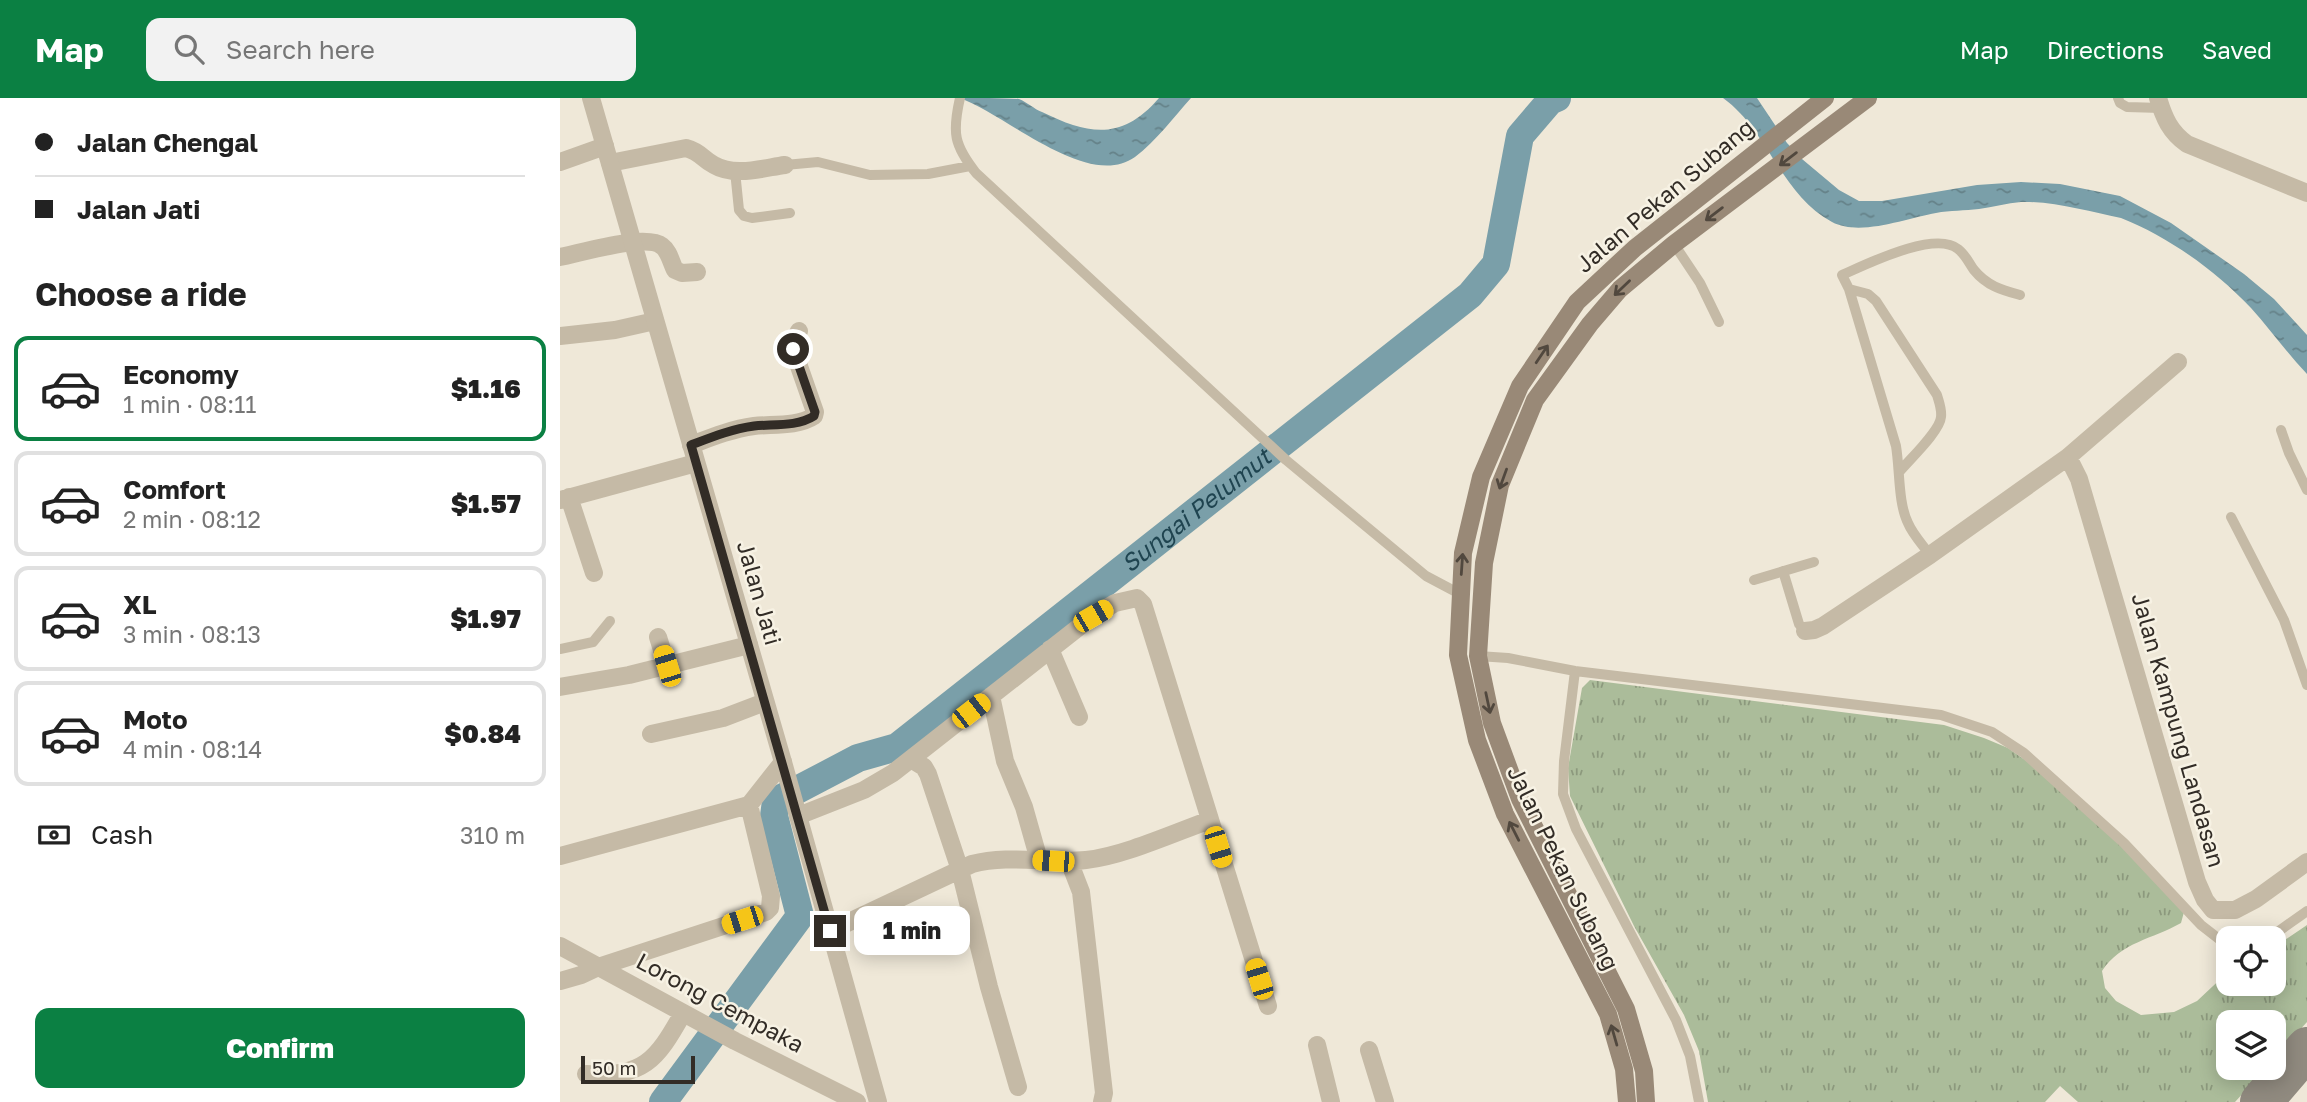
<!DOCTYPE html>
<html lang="en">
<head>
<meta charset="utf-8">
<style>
	:root { --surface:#fff; --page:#f2f2f2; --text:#222; --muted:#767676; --line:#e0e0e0; --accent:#0b8043 }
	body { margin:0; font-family:"Golos Text",sans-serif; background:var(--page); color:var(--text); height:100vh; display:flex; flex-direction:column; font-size:26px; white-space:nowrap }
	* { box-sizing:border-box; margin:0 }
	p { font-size:23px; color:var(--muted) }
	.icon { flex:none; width:38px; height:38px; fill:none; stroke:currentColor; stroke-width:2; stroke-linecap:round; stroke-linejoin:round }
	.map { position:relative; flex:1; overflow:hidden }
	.drawer { display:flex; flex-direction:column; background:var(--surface); width:560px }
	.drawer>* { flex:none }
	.guide { display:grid; align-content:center; height:154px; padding:0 35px; background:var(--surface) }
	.controls { position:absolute; left:1656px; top:828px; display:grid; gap:14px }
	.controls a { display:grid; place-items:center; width:70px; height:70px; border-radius:14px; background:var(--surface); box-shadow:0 4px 18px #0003; font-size:35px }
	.scale { position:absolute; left:21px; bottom:18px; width:114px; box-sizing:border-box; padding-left:7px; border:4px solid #322c26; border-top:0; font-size:19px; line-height:24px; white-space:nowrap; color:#322c26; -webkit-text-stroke:5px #f7f2e4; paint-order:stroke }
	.end { position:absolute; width:32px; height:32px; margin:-16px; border:9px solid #322c26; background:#fff; box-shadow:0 0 0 4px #fff }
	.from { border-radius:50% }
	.bubble { position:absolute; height:49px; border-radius:14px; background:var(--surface); box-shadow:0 4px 18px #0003; font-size:23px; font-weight:800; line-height:49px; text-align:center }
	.car { position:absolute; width:21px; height:42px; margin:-21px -10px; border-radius:9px; box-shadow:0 0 5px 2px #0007; background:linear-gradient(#f5c518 24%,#345 0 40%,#f5c518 0 76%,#345 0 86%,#f5c518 0) }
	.guide b { display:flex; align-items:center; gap:24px; height:66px; font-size:26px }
	.guide b+b { border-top:2px solid var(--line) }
	.guide i { width:18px; height:18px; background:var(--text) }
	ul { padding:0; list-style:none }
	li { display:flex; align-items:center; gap:21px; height:105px; margin:0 14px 10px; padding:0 21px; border:4px solid var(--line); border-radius:14px }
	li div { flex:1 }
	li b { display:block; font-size:26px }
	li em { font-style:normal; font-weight:800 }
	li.active { border-color:var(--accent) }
	li>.icon { width:63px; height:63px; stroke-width:1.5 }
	h2 { padding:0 35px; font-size:32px; line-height:84px }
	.pay { display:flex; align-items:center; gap:18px; height:77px; padding:0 35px; font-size:26px }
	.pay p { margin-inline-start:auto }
	.primary-button { display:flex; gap:14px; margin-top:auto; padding:14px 35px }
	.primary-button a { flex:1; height:80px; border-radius:14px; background:var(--accent); color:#fff; font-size:28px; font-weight:800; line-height:80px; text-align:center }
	header { display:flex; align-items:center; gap:42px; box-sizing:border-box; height:98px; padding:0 35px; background:var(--accent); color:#fff }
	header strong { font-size:33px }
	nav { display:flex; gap:38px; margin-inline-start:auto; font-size:24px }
	.search { width:490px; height:63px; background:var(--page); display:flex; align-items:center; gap:18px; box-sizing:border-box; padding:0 24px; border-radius:14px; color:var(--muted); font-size:26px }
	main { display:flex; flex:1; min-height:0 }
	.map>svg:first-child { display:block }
	.grass { fill:url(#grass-tufts) }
	.water { fill:url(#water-ripples) }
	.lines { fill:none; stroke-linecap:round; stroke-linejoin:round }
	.river { stroke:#7a9fa9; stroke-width:28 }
	.taxiway { stroke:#908a7f; stroke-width:42 }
	.service { stroke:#c5baa6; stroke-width:10 }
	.minor { stroke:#c5baa6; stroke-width:18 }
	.tertiary { stroke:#c5baa6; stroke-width:18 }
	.secondary { stroke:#998977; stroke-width:18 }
	.oneway { stroke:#51483e }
	.route { stroke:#322c26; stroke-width:9 }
	.labels { text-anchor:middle; stroke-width:5; stroke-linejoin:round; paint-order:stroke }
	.street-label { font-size:23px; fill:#322c26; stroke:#f7f2e4 }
	.water-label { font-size:24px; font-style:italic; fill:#1f4450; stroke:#f7f2e4 }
</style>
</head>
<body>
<header>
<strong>Map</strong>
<div class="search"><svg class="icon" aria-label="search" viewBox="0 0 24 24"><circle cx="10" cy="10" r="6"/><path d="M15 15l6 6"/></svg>Search here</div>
<nav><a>Map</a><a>Directions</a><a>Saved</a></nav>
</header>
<main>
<section class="drawer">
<div class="guide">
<b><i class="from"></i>Jalan Chengal</b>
<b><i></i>Jalan Jati</b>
</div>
<h2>Choose a ride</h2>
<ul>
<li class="active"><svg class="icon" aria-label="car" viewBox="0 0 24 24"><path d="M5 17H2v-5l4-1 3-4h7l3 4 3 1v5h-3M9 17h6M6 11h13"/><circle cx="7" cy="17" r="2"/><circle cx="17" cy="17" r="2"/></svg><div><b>Economy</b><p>1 min · 08:11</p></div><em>$1.16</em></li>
<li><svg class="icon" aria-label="car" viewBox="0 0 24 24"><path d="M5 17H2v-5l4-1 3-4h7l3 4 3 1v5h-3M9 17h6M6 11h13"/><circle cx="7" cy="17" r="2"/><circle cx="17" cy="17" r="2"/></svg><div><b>Comfort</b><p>2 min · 08:12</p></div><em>$1.57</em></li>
<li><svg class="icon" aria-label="car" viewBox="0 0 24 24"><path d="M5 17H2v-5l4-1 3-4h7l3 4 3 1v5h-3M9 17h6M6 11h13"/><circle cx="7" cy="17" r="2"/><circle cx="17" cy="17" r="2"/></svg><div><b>XL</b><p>3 min · 08:13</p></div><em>$1.97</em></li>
<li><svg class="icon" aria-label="car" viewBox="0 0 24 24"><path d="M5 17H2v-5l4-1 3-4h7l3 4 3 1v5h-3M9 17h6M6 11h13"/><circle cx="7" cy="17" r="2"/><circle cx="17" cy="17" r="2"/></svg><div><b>Moto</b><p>4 min · 08:14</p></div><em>$0.84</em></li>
</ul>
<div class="pay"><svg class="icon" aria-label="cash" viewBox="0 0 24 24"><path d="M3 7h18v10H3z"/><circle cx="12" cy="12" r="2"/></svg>Cash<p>310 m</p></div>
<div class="primary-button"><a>Confirm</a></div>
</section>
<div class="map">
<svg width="1747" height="1004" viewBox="0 0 1747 1004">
	<defs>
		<pattern id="grass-tufts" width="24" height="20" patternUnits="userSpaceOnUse" patternTransform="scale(1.75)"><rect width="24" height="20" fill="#abbc9a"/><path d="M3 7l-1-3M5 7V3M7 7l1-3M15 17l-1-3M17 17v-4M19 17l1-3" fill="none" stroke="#8c997d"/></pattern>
		<pattern id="water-ripples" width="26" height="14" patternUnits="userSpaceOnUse" patternTransform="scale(1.75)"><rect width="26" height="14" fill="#7a9fa9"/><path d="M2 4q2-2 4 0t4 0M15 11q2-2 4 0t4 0" fill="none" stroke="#658289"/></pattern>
	</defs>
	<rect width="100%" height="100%" fill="#efe8d8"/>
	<path class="grass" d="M 1030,582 L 1384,627 L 1424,640 L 1448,650 L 1485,676 L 1572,756 L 1624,814 L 1621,825 C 1593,841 1561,844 1542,873 L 1545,890 L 1556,903 L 1581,917 L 1614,914 L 1637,903 L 1668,874 L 1668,886 L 1713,886 L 1713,850 L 1747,827 L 1747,924 L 1713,961 L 1713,924 L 1668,924 L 1668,970 L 1706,970 L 1675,1004 L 1518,1004 L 1500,988 L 1485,1004 L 1148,1004 L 1139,953 L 1124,917 L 1074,828 L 1010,698 L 1008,670 L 1022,590 Z"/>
	<path class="water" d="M 399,0 C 415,0 444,0 459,1 C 467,4 474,11 482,14 C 529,37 562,43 599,0 L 631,0 C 614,19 596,43 575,59 C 527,93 445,15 399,0 Z
		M 1163,0 L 1197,0 L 1227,45 L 1242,61 L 1279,92 L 1299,103 L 1322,103 L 1417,87 L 1461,84 L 1500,86 L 1560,98 L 1611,125 L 1684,176 L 1714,201 L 1747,237 L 1747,276 C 1727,255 1710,231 1691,210 C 1656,173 1609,139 1561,120 C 1530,114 1494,103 1461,104 C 1447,105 1433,109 1419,111 C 1405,113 1390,112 1376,115 C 1347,120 1300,139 1272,124 C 1221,97 1208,32 1163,0 Z"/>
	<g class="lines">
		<path class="river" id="s1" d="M 103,1004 L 240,818 L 214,718 L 216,703 L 298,660 L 337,649 L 910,197 L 936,166 L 960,38 L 990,3 L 997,0"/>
		<path class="taxiway" d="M 1701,1004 L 1747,950"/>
		<path class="service" d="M 400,0 C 392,35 394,47 416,75 L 726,362 L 866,478 L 900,496
			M 1558,0 L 1560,5 L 1567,9 L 1601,10
			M 225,67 L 258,64 L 310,77 L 368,76 L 410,68
			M 175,73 L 179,112 L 184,118 L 192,120 L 230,115
			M 1114,146 L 1140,185 L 1159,224
			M 1289,191 L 1308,196 L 1316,203 L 1377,297 C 1379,304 1382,311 1381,319 C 1380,333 1350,361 1340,373
			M 1721,332 L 1729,355 L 1747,392
			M 1671,419 L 1724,522 L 1747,587
			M 1370,457 C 1363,447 1353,437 1348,425 C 1338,405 1340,372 1336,348 L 1289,191 L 1282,177 C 1307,166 1375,132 1398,151 C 1405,156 1409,165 1414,172 C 1427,188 1442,192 1460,197
			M 1223,473 L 1239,526 L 1245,533
			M 1194,482 L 1254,464
			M 0,551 L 33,544 L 50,523
			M 918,558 L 948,560 L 1015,573 L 1381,617 L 1432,634 L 1464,655 L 1564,745 L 1641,827 L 1668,848
			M 1015,573 L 1004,663 L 1003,696 L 1016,731 L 1116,922 L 1130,958 L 1139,1004
			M 1709,840 L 1747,813"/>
		<path class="minor" d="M 1598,0 C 1604,20 1610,34 1627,46 L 1747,95
			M 0,64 L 45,48
			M 50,65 L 126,50 C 141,54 142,61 154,67 C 174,79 203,70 225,67
			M 0,159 C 21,155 86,135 102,148 C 109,153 111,164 115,172 L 122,175 L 137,174
			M 0,238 L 55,232 L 95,223
			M 131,347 C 152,339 172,331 194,328 C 213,326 237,329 254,318 L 255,314 L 233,251 L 233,245 L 239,233
			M 1508,359 L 1519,381 L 1637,784 L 1645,802 L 1653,812 L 1675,812 L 1696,801 L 1747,764
			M 9,399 L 34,475
			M 0,402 L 136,365
			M 1245,533 L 1254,532 L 1263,528 L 1370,457 L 1508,359 L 1618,264
			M 98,539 L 107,568
			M 490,551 L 519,619
			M 0,589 L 69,577 L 189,547
			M 431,598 L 445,663 L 464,709 L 479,762
			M 91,636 L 163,620 L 205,604
			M 351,661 L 364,669 L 368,676 L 400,772 L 429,889 L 458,989
			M 238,718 L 304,692 L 333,675 L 533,518 L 555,505 L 577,500 L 583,506 L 708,908
			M 0,758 L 189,707 L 223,664
			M 509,763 L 521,794 L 544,995 L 542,1004
			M 270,833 L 412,766 C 450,756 488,766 526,762 C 563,758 614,735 650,722
			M 0,848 L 175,943 L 297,1004
			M 0,883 L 21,877 L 38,869 L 206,814 L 210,810 L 211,798 L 189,707
			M 757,947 L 771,1004
			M 809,952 L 825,1004
			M 26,976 C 84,979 96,963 123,915"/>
		<path class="tertiary" d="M 31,0 L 223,664 L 318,1004"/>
		<path class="secondary" d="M 1067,1004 L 1064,971 L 1048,916 L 945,716 L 917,642 L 898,557 L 903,455 L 921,379 L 960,288 L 1017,204 L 1075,150 L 1265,0
			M 1086,1004 L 1084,973 L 1066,911 L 960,701 L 932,625 L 918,558 L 924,465 L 940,387 L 975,302 L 1030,226 L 1060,191 L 1114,146 L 1308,0"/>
	</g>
	<defs><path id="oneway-shaft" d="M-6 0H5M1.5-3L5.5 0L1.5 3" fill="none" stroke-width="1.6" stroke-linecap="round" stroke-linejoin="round" transform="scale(1.75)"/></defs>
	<g class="oneway">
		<use href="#oneway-shaft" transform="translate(1228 61) rotate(143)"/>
		<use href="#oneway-shaft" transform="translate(1154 116) rotate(143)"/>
		<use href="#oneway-shaft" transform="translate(1062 190) rotate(136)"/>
		<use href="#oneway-shaft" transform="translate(982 256) rotate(-56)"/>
		<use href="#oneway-shaft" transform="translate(943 381) rotate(110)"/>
		<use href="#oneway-shaft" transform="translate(902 466) rotate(-86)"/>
		<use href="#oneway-shaft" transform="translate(928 605) rotate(78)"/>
		<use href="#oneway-shaft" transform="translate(954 733) rotate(-117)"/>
		<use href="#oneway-shaft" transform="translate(1054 937) rotate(-106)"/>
	</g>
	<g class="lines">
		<path class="route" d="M 233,251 L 255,314 L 254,318 C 237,329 213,326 194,328 C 172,331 152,339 131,347 L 270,833"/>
	</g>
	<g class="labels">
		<g class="street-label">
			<text transform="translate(1105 98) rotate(-40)" y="8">Jalan Pekan Subang</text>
			<text transform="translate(199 495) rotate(74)" y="8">Jalan Jati</text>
			<text transform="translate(1618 632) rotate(74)" y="8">Jalan Kampung Landasan</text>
			<text transform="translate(1003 770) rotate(64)" y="8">Jalan Pekan Subang</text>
			<text transform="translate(160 905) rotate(28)" y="8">Lorong Cempaka</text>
		</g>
		<g class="water-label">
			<text dy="8" stroke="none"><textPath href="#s1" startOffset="864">Sungai Pelumut</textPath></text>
		</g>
	</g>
</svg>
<div class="controls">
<a><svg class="icon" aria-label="locate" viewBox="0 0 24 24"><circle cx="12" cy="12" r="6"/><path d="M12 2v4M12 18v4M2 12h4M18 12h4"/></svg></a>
<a><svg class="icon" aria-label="layers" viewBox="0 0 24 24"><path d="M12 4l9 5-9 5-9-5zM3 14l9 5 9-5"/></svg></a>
</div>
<div class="scale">50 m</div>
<i class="end from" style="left:233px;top:251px"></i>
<i class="end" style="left:270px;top:833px"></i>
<div class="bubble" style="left:294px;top:808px;width:116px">1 min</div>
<i class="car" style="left:533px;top:518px;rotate:60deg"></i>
<i class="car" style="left:107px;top:568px;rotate:343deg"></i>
<i class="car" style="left:411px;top:613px;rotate:52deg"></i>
<i class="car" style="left:658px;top:749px;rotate:163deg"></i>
<i class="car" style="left:493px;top:763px;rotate:273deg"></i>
<i class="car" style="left:182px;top:822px;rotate:252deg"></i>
<i class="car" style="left:699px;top:881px;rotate:343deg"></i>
</div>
</main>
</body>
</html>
